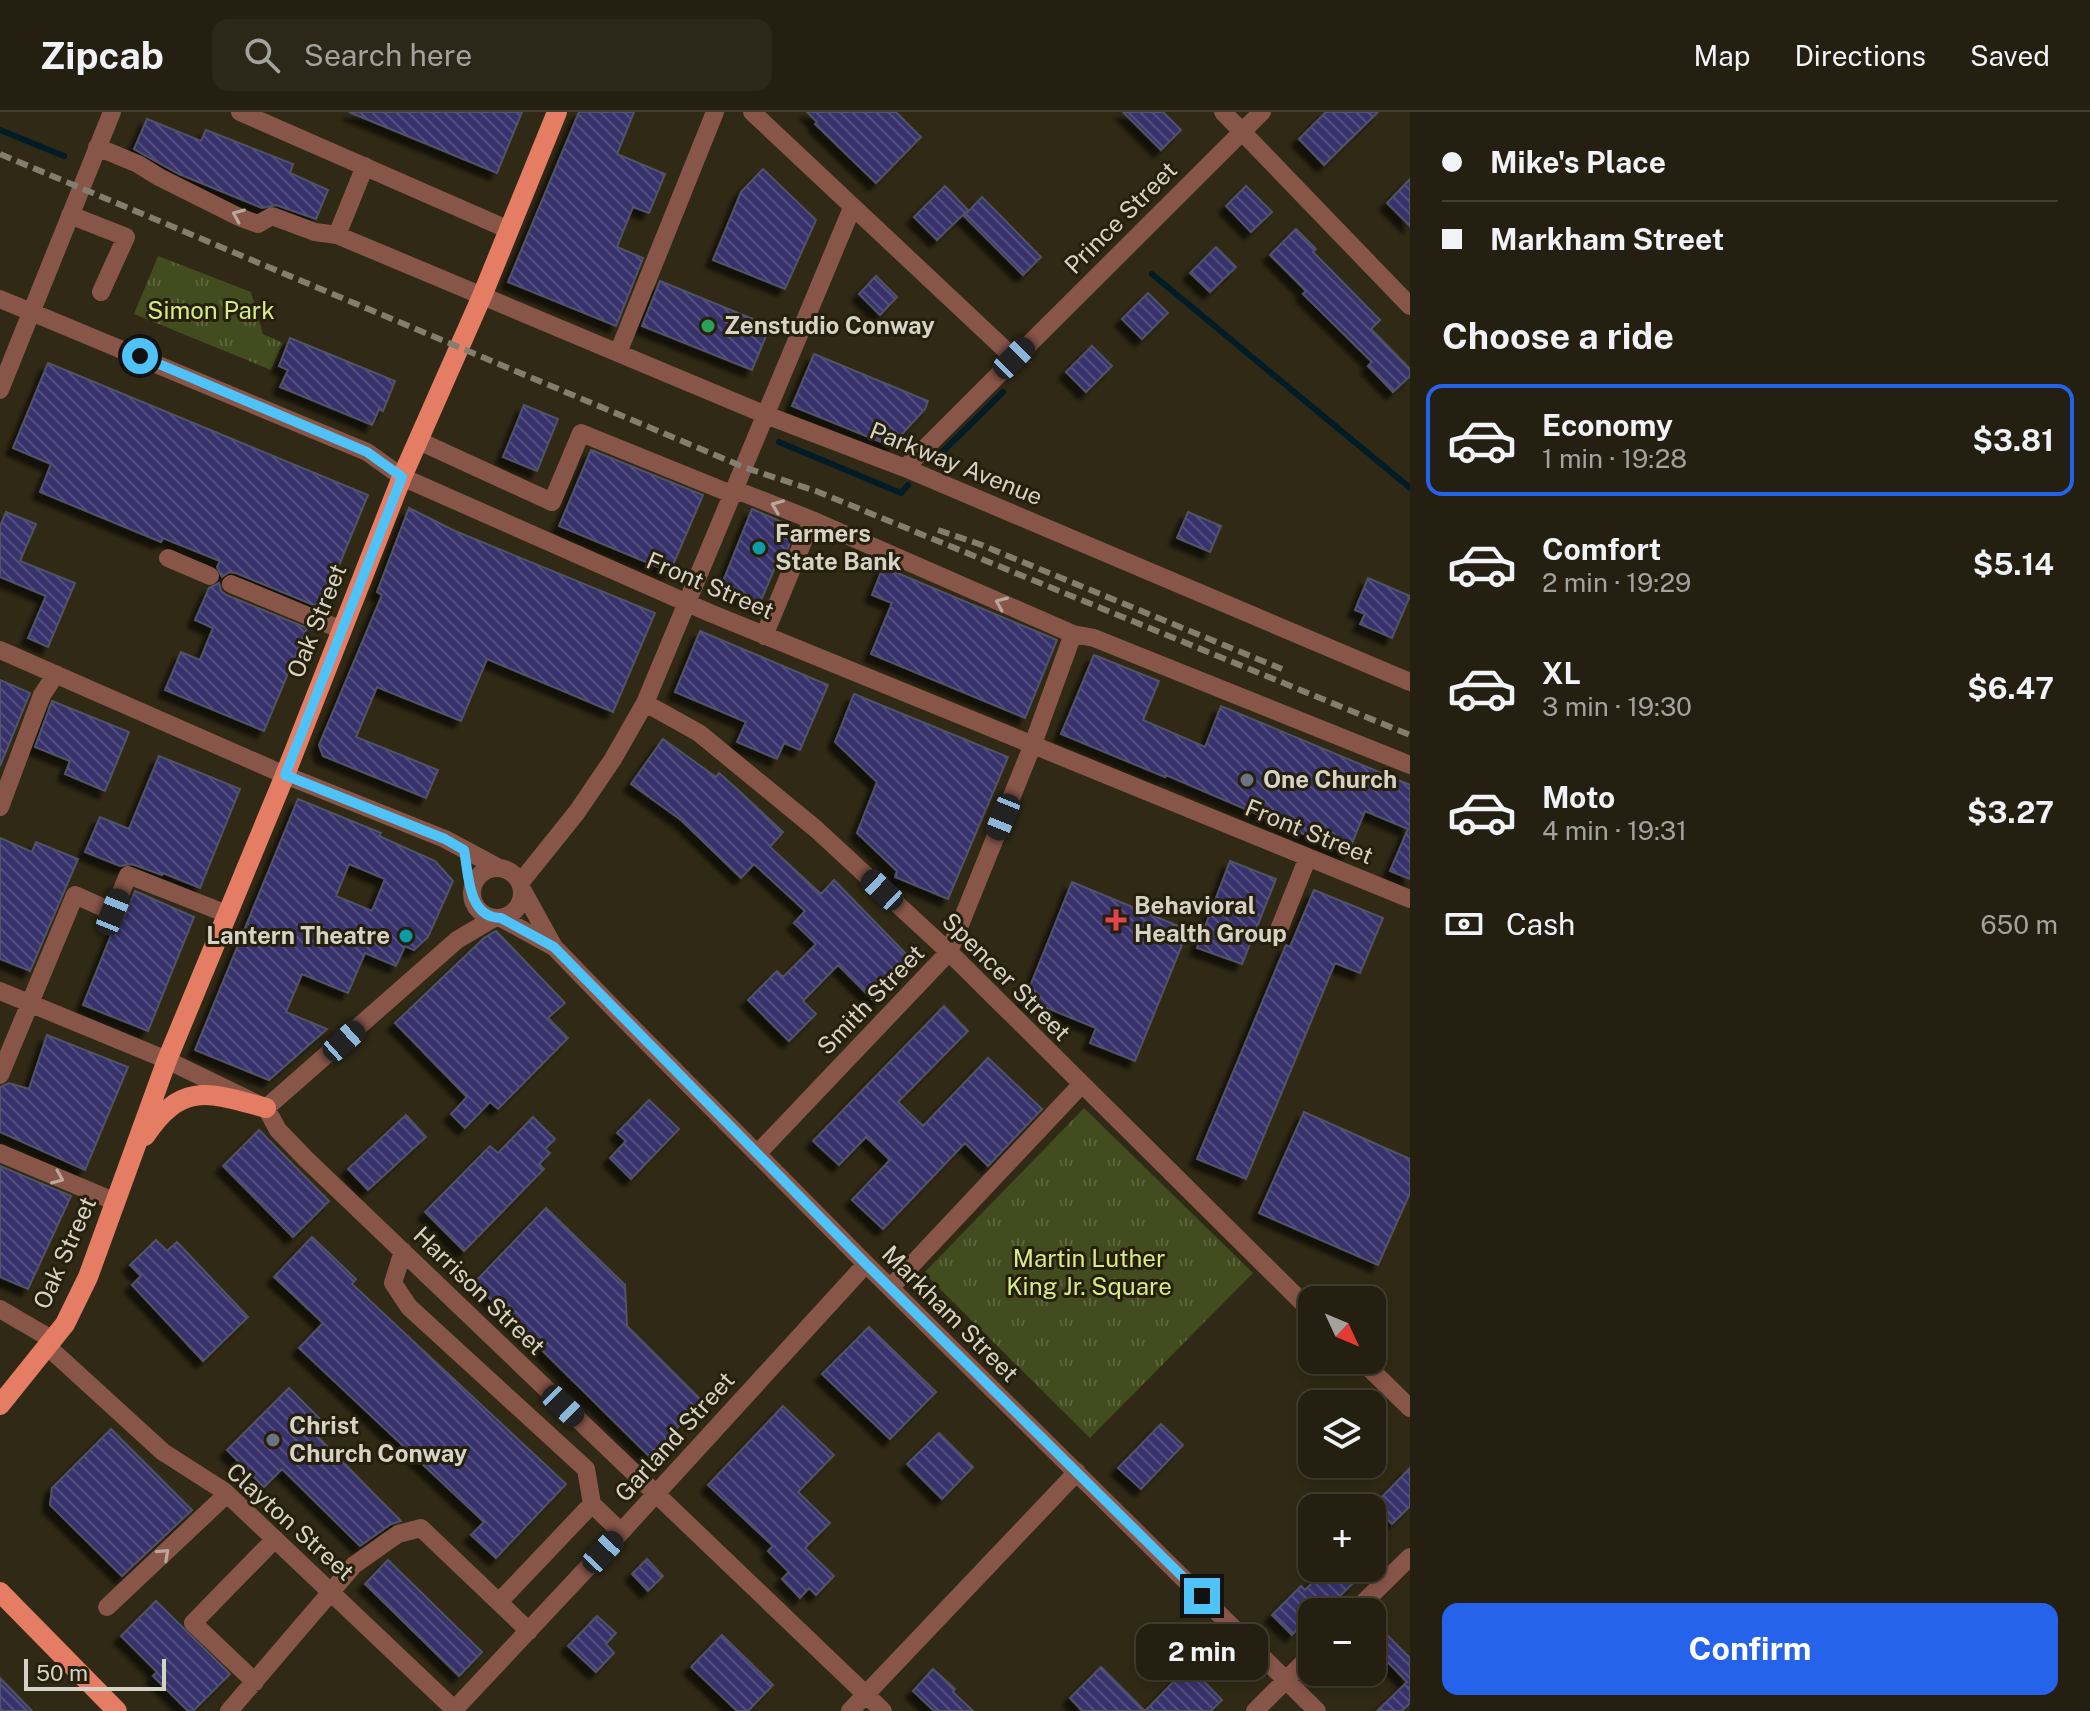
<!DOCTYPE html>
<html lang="en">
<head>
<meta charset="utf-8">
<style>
	:root { --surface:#241f10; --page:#2c2719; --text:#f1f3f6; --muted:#a3a29f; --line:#413d30; --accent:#2563eb }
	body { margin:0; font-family:"Public Sans",sans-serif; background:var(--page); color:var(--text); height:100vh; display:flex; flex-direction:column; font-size:30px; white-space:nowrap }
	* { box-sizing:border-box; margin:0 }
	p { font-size:26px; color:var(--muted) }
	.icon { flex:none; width:44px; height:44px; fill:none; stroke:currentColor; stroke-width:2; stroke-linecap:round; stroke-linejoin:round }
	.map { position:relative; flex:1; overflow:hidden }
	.side { display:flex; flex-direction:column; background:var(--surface); width:680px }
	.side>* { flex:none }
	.top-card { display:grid; align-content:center; height:176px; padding:0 32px; background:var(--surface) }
	.needle { width:52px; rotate:134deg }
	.fabs { position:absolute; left:1298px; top:1174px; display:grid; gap:16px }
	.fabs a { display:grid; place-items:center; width:88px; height:88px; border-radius:16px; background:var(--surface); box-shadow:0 4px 12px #0003,0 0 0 2px var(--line); font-size:40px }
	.scale { position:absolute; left:24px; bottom:20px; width:142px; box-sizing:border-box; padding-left:8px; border:4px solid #d6d2c6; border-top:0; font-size:22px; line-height:28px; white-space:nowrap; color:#d6d2c6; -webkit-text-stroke:6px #261f0c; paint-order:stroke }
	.end { position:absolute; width:36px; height:36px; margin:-18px; border:10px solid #4fc3f7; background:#111; box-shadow:0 0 0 4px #111 }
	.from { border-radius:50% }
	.bubble { position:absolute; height:56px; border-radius:16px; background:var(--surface); box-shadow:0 4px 12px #0003,0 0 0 2px var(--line); font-size:26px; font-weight:700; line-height:56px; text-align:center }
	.car { position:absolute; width:24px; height:48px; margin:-24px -12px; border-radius:10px; box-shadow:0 0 6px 2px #0007; background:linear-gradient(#222 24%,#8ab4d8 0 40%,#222 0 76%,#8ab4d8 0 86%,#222 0) }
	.top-card b { display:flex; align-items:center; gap:28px; height:76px; font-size:30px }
	.top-card b+b { border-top:2px solid var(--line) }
	.top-card i { width:20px; height:20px; background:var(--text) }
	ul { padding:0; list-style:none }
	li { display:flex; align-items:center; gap:24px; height:112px; margin:0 16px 12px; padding:0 16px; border:4px solid transparent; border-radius:16px }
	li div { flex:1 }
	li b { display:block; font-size:30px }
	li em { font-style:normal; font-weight:700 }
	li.selected { border-color:var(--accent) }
	li>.icon { width:72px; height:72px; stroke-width:1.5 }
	h2 { padding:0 32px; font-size:36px; line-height:96px }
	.pay { display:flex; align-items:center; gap:20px; height:88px; padding:0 32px; font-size:30px }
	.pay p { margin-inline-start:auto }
	.cta { display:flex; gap:16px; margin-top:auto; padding:16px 32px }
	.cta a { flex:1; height:92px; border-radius:16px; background:var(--accent); color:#fff; font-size:32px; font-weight:700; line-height:92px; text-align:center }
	header { display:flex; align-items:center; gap:48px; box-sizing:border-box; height:112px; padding:0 40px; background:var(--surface); border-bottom:2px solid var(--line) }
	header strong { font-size:38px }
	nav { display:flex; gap:44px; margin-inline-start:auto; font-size:28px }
	.search { width:560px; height:72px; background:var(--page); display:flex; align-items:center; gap:20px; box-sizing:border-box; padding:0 28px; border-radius:16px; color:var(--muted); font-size:30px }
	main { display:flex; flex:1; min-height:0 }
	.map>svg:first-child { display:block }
	.park { fill:url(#park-tufts) }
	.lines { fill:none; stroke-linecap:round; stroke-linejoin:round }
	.stream { stroke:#011c27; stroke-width:6 }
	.building { fill:url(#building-back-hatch); stroke:#515267; stroke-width:2; fill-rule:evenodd; filter:url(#shadow) }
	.minor { stroke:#885549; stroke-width:18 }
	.major { stroke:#e57d65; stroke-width:20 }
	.rail { stroke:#837e6e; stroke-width:6; stroke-dasharray:12 6; stroke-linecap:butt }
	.oneway { stroke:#bba69a }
	.route { stroke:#4fc3f7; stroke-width:10 }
	.leisure-dot { fill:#2e9e5b; stroke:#261f0c; stroke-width:3 }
	.culture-dot { fill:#0f9aa8; stroke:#261f0c; stroke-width:3 }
	.worship-dot { fill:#6b7280; stroke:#261f0c; stroke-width:3 }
	.health-dot { fill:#e0444e; stroke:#261f0c; stroke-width:3 }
	.labels { text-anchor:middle; stroke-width:6; stroke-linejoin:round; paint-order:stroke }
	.street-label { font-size:24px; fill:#d6d2c6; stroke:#261f0c }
	.park-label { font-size:24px; fill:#d6ec87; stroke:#261f0c }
	.poi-label { font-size:24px; font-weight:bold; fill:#d6d2c6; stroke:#261f0c; text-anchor:start }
</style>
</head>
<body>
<header>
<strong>Zipcab</strong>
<div class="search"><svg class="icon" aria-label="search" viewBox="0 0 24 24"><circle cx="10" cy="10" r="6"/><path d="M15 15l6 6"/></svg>Search here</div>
<nav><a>Map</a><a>Directions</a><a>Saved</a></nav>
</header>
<main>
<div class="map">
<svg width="1410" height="1599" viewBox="0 0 1410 1599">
	<defs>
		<pattern id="park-tufts" width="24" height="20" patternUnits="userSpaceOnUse" patternTransform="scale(2)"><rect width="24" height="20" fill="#434c1e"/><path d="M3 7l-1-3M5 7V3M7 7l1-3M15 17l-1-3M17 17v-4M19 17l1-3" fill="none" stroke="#5d653d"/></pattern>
		<pattern id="building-back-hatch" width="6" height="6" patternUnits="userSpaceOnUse" patternTransform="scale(2)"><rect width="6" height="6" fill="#37326c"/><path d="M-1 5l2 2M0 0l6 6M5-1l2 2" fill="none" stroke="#534f80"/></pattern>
		<filter id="shadow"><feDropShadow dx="-7" dy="7" stdDeviation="2" flood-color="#0009"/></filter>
	</defs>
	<rect width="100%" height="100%" fill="#302915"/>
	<path class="park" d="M 158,144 L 251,180 L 263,222 L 283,231 L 271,258 L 134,202 Z
		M 1084,996 L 1253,1161 L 1090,1326 L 924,1161 Z"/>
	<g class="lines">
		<path class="stream" d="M 0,18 L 64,44
			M 1152,162 L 1410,376
			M 779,330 L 901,381 L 908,373
			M 932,350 L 1003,280"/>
	</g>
	<path class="building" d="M 349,0 L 522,0 L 497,61 Z
		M 579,0 L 634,0 L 617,42 L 665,62 L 649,101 L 633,95 L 617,135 L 643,146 L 616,214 L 508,170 Z
		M 807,0 L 896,0 L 921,25 L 876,71 L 815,12 L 817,10 Z
		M 1123,0 L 1163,0 L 1181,18 L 1161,38 Z
		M 1326,0 L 1378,0 L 1324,53 L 1299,27 Z
		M 147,7 L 201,29 L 206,18 L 293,52 L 290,61 L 328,78 L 316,107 L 276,93 L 262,96 L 179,62 L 134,37 Z
		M 763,57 L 816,108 L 785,177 L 713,148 L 741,80 Z
		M 1410,67 L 1410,114 L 1387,91 Z
		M 945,74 L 968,98 L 937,128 L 914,105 Z
		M 1246,74 L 1272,100 L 1251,120 L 1226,94 Z
		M 982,85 L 1041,145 L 1023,163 L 964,104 Z
		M 1296,117 L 1316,137 L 1313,140 L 1380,208 L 1371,217 L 1410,257 L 1410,264 L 1393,280 L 1368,254 L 1372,250 L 1303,182 L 1306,179 L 1270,143 Z
		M 1216,135 L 1236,155 L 1210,180 L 1190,161 Z
		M 876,164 L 897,185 L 880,203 L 859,182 Z
		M 660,169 L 770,214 L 752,258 L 642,214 Z
		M 1148,181 L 1168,201 L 1142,227 L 1122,207 Z
		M 290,226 L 395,269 L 383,299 L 379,297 L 372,313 L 280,275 L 288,258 L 279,254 Z
		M 1092,234 L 1112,254 L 1086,280 L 1066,260 Z
		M 814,242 L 928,289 L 925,297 L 891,334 L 792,294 Z
		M 48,251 L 368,383 L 323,492 L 318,490 L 316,494 L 236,461 L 229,460 L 222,465 L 217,455 L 220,449 L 163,426 L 161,430 L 40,380 L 51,352 L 13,336 Z
		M 524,293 L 558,307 L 537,359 L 503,345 Z
		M 591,338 L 703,383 L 670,460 L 559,414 Z
		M 409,396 L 455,419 L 655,501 L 613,600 L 487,547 L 461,609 L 377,575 L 356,625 L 438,658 L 426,686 L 323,644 L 319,633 L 382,483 L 377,480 Z
		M 752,397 L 782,410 L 780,415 L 788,419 L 785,426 L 791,428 L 783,448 L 779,446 L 759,493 L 720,477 Z
		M 6,400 L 36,412 L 20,449 L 75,471 L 48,535 L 28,526 L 46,484 L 0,465 L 0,414 Z
		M 1188,400 L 1221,414 L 1210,440 L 1177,426 Z
		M 883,455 L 1057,528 L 1025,606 L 871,542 L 892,491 L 872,483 Z
		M 1368,466 L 1410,484 L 1392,526 L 1360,512 L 1365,502 L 1355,498 Z
		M 219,471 L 221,479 L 226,483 L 307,516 L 264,619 L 165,578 L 181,540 L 200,548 L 213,516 L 195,508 L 209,476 Z
		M 700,519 L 828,573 L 800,638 L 784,631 L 777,647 L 737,630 L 746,610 L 675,580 Z
		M 1094,543 L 1159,569 L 1143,608 L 1205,635 L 1221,594 L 1410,673 L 1410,767 L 1390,759 L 1408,717 L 1365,699 L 1348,741 L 1166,663 L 1165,665 L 1061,622 Z
		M 0,568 L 30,581 L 0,654 Z
		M 854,582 L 1008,645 L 948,787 L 895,765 L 897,759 L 857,721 L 877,670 L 835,630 Z
		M 52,589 L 129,620 L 105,679 L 65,662 L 70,649 L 35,635 Z
		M 663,627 L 716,665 L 719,661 L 737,677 L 783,720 L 770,735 L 821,782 L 834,768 L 914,850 L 876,891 L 838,853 L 803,889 L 816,902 L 789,929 L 748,888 L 777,859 L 783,865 L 816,832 L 794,811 L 805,799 L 754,752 L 741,766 L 681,708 L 631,672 Z
		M 159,644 L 240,677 L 200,776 L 163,761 L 162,763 L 132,752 L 120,754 L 85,740 L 100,705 L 129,717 Z
		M 298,687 L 381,721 L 379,724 L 435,749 L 453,769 L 428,825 L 414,838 L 405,834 L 396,854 L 365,841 L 348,881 L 302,862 L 286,900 L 327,917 L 269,968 L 195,938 ZM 349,752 L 385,767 L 372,799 L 336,784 Z
		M 0,726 L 32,740 L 36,730 L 78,747 L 30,859 L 0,847 Z
		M 1230,749 L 1276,767 L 1242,852 L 1197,836 Z
		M 1072,770 L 1188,818 L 1135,949 L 1090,931 L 1096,916 L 1025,887 Z
		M 1314,778 L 1383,806 L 1360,861 L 1335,851 L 1246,1067 L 1197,1047 L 1286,833 L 1290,835 Z
		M 135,779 L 194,805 L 148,919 L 83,893 L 116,811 L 124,805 Z
		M 496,819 L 565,891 L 548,906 L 568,926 L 498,997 L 490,990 L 465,1016 L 451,1002 L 467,985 L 395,911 L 484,826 Z
		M 944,894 L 968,919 L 898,990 L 923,1014 L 988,946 L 1042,997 L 988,1054 L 965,1031 L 883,1117 L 852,1088 L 890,1048 L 866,1025 L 839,1053 L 813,1029 Z
		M 47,923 L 128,955 L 85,1058 L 0,1020 L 0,975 L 9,971 L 29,977 Z
		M 649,988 L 679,1017 L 631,1067 L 610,1046 L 626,1029 L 617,1021 Z
		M 1304,1000 L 1410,1047 L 1410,1081 L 1378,1153 L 1259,1101 Z
		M 406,1003 L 426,1025 L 368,1078 L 348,1057 Z
		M 533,1005 L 555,1027 L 545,1037 L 550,1041 L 539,1052 L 544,1057 L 464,1139 L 425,1100 L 490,1034 L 498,1041 Z
		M 259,1018 L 329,1089 L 293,1125 L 223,1054 Z
		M 0,1054 L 71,1084 L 28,1177 L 0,1165 Z
		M 546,1096 L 625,1173 L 627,1214 L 703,1290 L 649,1344 L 474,1171 Z
		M 312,1125 L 356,1167 L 352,1172 L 566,1372 L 496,1446 L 471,1423 L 484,1410 L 299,1236 L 323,1211 L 274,1165 Z
		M 156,1128 L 167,1139 L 177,1130 L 248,1205 L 203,1249 L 132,1173 L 141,1164 L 130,1153 Z
		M 869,1215 L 936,1280 L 890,1327 L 822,1262 Z
		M 289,1276 L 325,1312 L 315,1322 L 401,1409 L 391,1412 L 360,1434 L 282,1357 L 264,1375 L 227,1338 Z
		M 783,1294 L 834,1343 L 798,1380 L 830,1411 L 805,1436 L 834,1464 L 816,1483 L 809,1476 L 800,1486 L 782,1467 L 789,1460 L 768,1439 L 773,1434 L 708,1373 Z
		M 1161,1312 L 1183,1333 L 1141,1377 L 1118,1356 Z
		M 111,1317 L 192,1398 L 122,1464 L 50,1393 L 52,1376 Z
		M 939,1321 L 973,1355 L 942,1387 L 907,1352 Z
		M 1410,1356 L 1410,1394 L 1392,1412 L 1374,1393 Z
		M 647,1447 L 663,1464 L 648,1479 L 632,1462 Z
		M 388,1448 L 482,1540 L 459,1564 L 365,1472 Z
		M 1327,1456 L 1343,1456 L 1356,1468 L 1324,1500 L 1312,1500 L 1292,1523 L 1272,1503 L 1301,1474 L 1305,1478 Z
		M 156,1489 L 230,1562 L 193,1599 L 188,1599 L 153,1564 L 157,1560 L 121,1524 Z
		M 597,1504 L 616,1521 L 606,1532 L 614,1541 L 596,1560 L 568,1534 Z
		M 1386,1522 L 1410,1546 L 1410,1591 L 1402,1599 L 1377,1599 L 1407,1570 L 1373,1535 Z
		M 722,1523 L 773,1573 L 748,1599 L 737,1599 L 691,1555 Z
		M 1189,1554 L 1222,1588 L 1211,1599 L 1082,1599 L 1070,1586 L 1101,1555 L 1145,1599 Z
		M 933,1557 L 955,1577 L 953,1580 L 973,1599 L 934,1599 L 913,1579 Z
		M 0,1566 L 32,1599 L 0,1599 Z"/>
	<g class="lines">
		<path class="minor" d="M 240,0 L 507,117
			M 752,0 L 1014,246
			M 1223,0 L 1410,194
			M 97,35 L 138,52 L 159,65 L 239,105 L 258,112 L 272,104 L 315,120 L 337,123
			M 365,54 L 337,123 L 766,303 L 905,356 L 1410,570
			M 70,103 L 126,125 L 101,180
			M 0,187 L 367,340 L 402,365 L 710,501 L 1410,787
			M 618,241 L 715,0
			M 0,278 L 112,0
			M 419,329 L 552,390 L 581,321 L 734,383
			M 905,356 L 1262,0
			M 736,378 L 812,408 L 764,524
			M 812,408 L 1073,522 L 1094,526 L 1410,653
			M 168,446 L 210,464
			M 231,472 L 342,518
			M 0,538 L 285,663 L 445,727 L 499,756
			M 645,591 L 699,621 L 816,717 L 949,840 L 1312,1200
			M 0,695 L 42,583 L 56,562
			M472 781a25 25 0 1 1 50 0a25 25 0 1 1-50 0Z
			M 520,771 L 577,700 L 613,647 L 645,591 L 852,96
			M 522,777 L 554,835 L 616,899 L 866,1152 L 1317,1599
			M 501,806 L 554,835
			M 1278,820 L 1308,745
			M 0,879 L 167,948 L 266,996 L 278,1018 L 306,1047 L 883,1599
			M 0,963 L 75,783 L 113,800 L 128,763 L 227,802
			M 266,996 L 457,828 L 494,806
			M 0,1041 L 116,1090
			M 757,1042 L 949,840 L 1033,632 L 1073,522
			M 403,1139 L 393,1171 L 409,1195 L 586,1357 L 592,1392 L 621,1420
			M 890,1176 L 1081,973
			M 0,1197 L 53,1228
			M 48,1235 L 163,1340 L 224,1379 L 456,1599
			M 1361,1248 L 1410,1296
			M 499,1490 L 592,1392
			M 107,1495 L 227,1382
			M 1354,1500 L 1410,1445
			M 255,1570 L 193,1511 L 275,1427
			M 229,1599 L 354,1453 L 398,1422 L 421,1416 L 529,1519
			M 453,1599 L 621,1420 L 866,1152
			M 850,1599 L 1077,1360
			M 1255,1599 L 1312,1542"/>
		<path class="major" d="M 145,1024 C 182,968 211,981 266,996
			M 0,1293 L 65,1212 L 88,1165 L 167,948 L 285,663 L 402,365 L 482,184 L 557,0
			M 0,1480 L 117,1599"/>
		<path class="rail" d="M 0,42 L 746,356 L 816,379 L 1410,623
			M 938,418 L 979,432 L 1282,557"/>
	</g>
	<defs><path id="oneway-chevron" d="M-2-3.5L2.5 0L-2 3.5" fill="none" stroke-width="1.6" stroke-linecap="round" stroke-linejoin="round" transform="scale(2)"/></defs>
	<g class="oneway">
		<use href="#oneway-chevron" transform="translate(238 103) rotate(-157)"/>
		<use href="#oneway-chevron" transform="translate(777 394) rotate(-158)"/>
		<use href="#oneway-chevron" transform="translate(1001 491) rotate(-157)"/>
		<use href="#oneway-chevron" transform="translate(58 1066) rotate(23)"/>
		<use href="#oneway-chevron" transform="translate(164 1442) rotate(-43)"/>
	</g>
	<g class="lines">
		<path class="route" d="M 140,244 L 367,340 L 402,365 L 285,663 L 445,727 L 464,738 C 469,764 468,806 501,806 L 554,835 L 866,1152 L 1202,1484"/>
	</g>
	<circle class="leisure-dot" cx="708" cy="214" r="8"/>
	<g class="culture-dot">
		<circle cx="759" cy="436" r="8"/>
		<circle cx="406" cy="824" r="8"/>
	</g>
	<g class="worship-dot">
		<circle cx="1247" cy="668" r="8"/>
		<circle cx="273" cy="1328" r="8"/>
	</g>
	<path class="health-dot" d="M1112 796h8v8h8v8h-8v8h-8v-8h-8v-8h8z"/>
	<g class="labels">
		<g class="street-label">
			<text transform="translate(1121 106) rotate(-45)" y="8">Prince Street</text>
			<text transform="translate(956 352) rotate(22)" y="8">Parkway Avenue</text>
			<text transform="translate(710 474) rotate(23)" y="8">Front Street</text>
			<text transform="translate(317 509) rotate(-68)" y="8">Oak Street</text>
			<text transform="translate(1309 720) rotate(22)" y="8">Front Street</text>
			<text transform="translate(1006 865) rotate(45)" y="8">Spencer Street</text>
			<text transform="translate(871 888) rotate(-46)" y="8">Smith Street</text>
			<text transform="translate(65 1141) rotate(-66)" y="8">Oak Street</text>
			<text transform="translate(479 1179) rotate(44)" y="8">Harrison Street</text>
			<text transform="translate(950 1202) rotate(45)" y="8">Markham Street</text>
			<text transform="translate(675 1325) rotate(-48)" y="8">Garland Street</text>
			<text transform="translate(290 1410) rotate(42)" y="8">Clayton Street</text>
		</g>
		<g class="park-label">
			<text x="211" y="207">Simon Park</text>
			<text x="1089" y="1155">Martin Luther<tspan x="1089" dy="28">King Jr. Square</tspan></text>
		</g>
		<g class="poi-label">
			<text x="724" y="222">Zenstudio Conway</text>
			<text x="775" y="430">Farmers<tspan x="775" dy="28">State Bank</tspan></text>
			<text x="1263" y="676">One Church</text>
			<text x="1134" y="802">Behavioral<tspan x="1134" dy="28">Health Group</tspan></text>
			<text x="390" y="832" text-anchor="end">Lantern Theatre</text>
			<text x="289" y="1322">Christ<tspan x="289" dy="28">Church Conway</tspan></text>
		</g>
	</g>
</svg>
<div class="fabs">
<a><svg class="needle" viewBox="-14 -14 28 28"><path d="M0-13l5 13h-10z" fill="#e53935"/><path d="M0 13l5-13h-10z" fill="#a3a29f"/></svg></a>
<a><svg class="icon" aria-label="layers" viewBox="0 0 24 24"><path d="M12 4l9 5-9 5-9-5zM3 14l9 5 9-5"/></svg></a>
<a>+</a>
<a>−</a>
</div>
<div class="scale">50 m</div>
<i class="end from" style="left:140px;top:244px"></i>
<i class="end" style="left:1202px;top:1484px"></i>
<div class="bubble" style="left:1136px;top:1512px;width:132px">2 min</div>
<i class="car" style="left:1014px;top:246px;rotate:45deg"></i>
<i class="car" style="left:1003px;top:705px;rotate:202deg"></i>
<i class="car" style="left:882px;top:778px;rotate:313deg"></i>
<i class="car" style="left:113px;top:800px;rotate:22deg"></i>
<i class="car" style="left:344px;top:929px;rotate:48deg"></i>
<i class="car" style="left:563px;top:1294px;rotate:134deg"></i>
<i class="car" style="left:603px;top:1440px;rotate:43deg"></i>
</div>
<section class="side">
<div class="top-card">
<b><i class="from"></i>Mike's Place</b>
<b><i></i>Markham Street</b>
</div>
<h2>Choose a ride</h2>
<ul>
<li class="selected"><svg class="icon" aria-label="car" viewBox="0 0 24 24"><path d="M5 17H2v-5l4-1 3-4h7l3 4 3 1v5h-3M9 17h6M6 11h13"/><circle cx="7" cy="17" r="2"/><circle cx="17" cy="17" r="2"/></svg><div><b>Economy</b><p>1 min · 19:28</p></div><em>$3.81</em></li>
<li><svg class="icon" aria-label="car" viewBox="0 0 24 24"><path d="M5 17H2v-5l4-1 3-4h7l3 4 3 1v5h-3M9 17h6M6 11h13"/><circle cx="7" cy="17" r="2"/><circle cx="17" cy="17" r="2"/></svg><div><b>Comfort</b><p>2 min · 19:29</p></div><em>$5.14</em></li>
<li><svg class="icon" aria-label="car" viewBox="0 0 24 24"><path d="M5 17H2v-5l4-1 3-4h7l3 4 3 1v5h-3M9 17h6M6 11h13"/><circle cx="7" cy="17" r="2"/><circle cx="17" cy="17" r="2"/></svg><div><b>XL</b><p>3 min · 19:30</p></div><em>$6.47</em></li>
<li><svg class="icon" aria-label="car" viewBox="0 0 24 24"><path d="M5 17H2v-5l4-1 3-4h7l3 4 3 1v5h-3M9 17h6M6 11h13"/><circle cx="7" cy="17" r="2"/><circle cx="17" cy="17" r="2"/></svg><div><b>Moto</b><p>4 min · 19:31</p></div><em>$3.27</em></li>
</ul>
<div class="pay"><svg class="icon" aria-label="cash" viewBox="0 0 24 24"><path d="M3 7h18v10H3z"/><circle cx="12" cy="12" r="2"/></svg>Cash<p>650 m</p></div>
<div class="cta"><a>Confirm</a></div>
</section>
</main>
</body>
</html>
